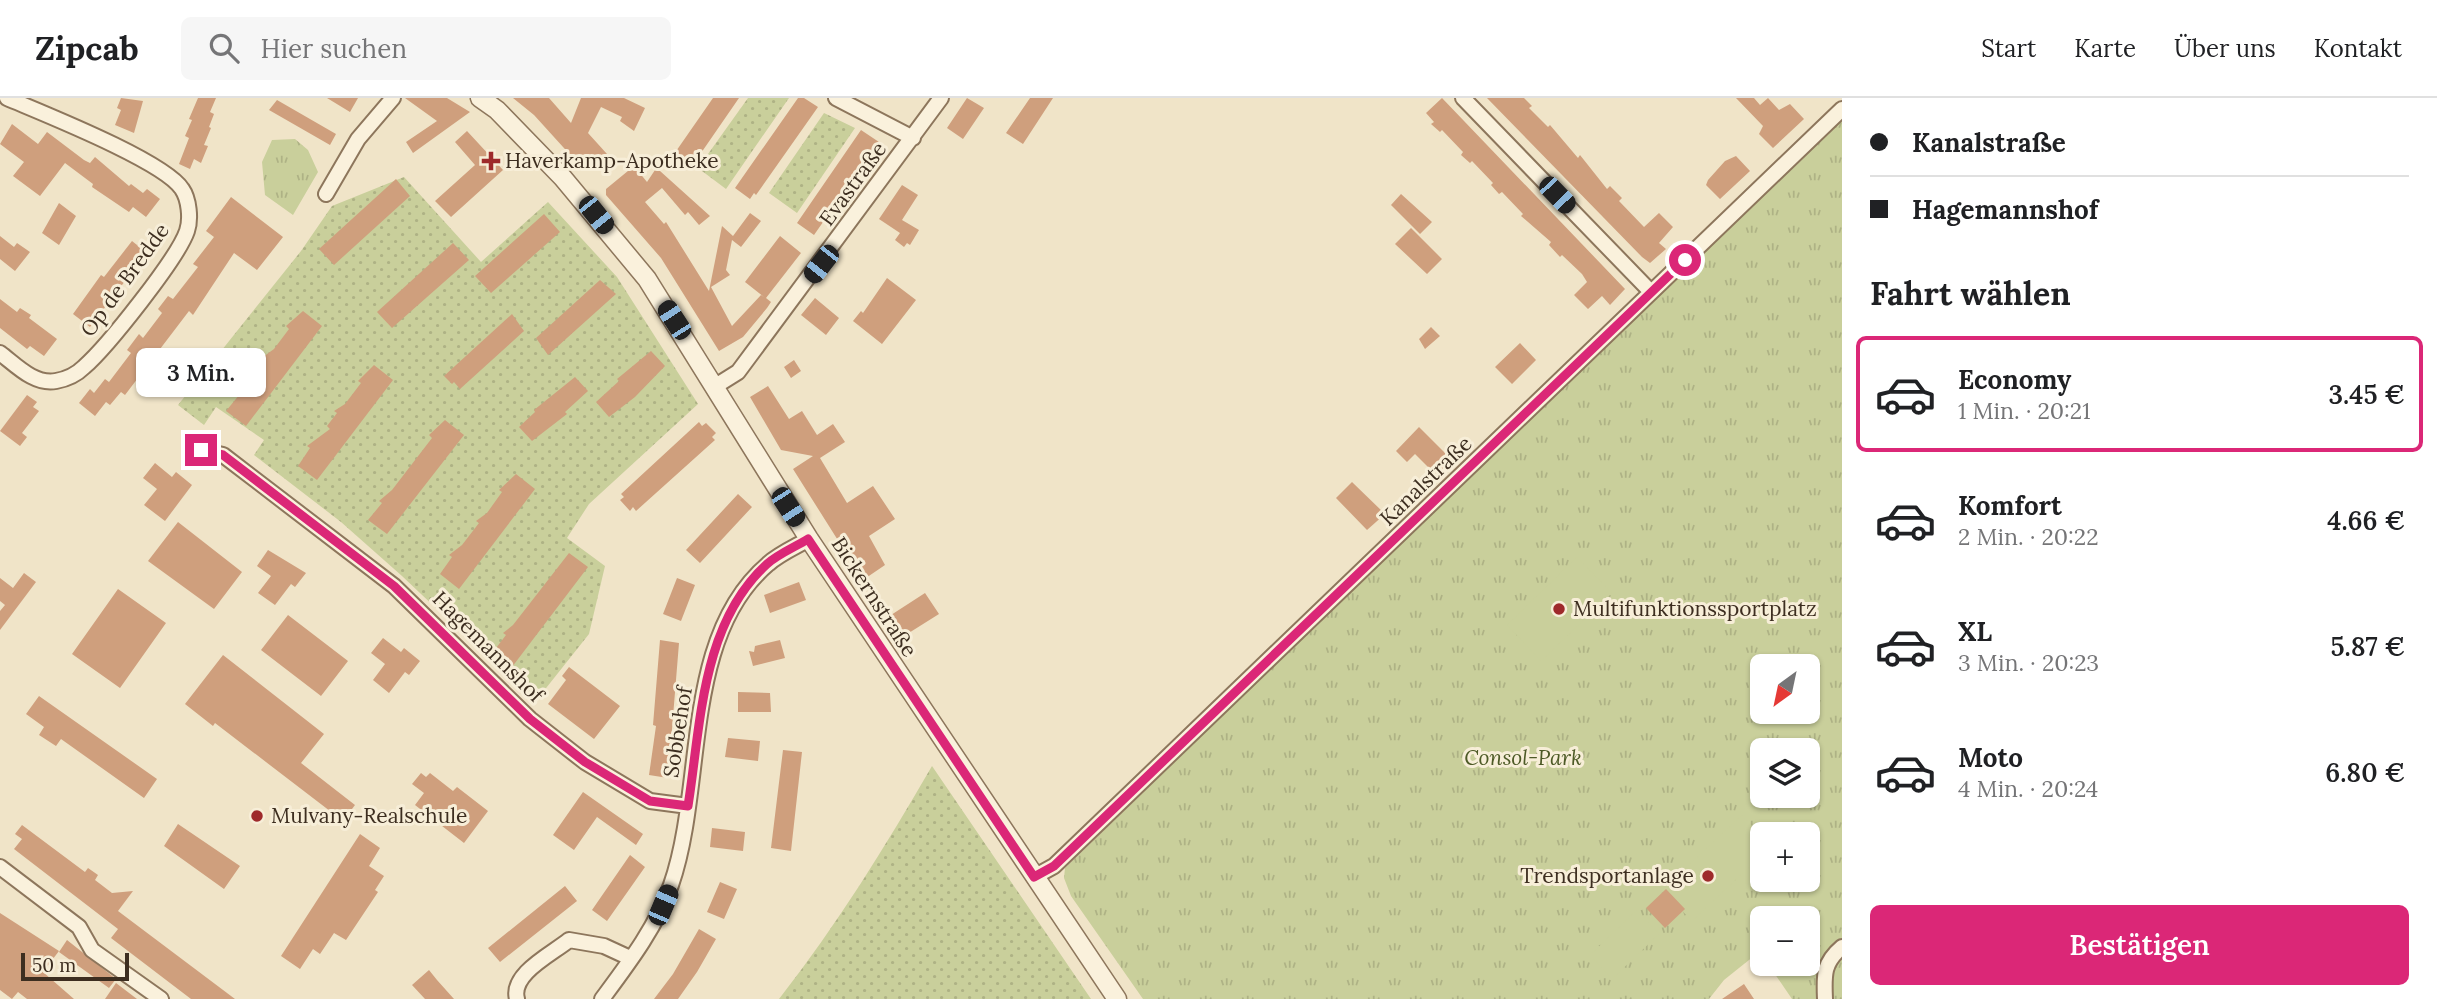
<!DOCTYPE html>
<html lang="de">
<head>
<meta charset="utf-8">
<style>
	:root { --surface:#fff; --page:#f6f6f6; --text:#202124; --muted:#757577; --line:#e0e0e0; --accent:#db2777 }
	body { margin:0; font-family:Lora,serif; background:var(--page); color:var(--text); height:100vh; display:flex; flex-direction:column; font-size:26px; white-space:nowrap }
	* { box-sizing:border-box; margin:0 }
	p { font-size:23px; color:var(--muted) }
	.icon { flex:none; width:38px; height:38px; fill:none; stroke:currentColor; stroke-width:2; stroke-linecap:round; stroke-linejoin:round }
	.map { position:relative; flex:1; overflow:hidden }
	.details { display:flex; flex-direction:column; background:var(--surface); width:595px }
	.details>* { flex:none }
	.guide { display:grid; align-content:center; height:154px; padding:0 28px; background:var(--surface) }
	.needle { width:46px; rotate:213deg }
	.fabs { position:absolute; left:1750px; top:556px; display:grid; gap:14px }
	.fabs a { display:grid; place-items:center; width:70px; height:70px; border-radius:10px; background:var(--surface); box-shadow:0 2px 5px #0004; font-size:35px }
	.scale { position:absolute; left:21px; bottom:18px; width:108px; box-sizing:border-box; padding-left:7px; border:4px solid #3d2e20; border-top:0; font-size:19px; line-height:24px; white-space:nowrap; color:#3d2e20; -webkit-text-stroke:5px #f7eed8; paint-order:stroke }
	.end { position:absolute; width:32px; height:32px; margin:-16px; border:9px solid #db2777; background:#fff; box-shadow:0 0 0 4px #fff }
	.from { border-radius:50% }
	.bubble { position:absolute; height:49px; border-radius:10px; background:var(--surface); box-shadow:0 2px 5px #0004; font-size:23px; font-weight:600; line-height:49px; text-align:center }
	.car { position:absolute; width:21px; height:42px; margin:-21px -10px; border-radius:9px; box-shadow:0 0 5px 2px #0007; background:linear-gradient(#222 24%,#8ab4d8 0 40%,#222 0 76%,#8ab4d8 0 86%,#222 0) }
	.guide b { display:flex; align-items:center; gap:24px; height:66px; font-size:26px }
	.guide b+b { border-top:2px solid var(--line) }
	.guide i { width:18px; height:18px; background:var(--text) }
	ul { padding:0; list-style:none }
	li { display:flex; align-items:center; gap:21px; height:116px; margin:0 14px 10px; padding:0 14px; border:4px solid transparent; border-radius:10px }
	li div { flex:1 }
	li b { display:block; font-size:26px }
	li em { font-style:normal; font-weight:600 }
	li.active { border-color:var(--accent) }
	li>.icon { width:63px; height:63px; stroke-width:1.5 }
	h2 { padding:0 28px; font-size:32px; line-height:84px }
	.primary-button { display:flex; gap:14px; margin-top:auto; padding:14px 28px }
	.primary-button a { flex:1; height:80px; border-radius:10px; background:var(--accent); color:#fff; font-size:28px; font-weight:600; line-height:80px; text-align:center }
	header { display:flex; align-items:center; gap:42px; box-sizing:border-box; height:98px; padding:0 35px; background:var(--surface); border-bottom:2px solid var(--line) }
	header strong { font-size:33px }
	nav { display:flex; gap:38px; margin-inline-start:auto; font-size:24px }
	.search { width:490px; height:63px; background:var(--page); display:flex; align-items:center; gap:18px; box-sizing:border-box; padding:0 24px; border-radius:10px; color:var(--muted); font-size:26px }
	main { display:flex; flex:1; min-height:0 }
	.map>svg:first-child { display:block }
	.grass { fill:url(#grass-dots) }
	.park { fill:url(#park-tufts); fill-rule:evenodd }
	.pitch { fill:#c9cf9b }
	.building { fill:#cf9f7d }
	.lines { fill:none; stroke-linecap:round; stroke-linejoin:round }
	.minor-casing { stroke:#8d765c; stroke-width:18 }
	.tertiary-casing { stroke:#8d765c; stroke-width:21 }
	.minor { stroke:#faf1dc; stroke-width:14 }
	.tertiary { stroke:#faf1dc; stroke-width:18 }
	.route { stroke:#db2777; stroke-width:9 }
	.poi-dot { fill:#9e2a2b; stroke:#f7eed8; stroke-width:2.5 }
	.labels { text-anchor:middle; stroke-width:6; stroke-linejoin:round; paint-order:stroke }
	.poi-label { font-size:21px; fill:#3d2e20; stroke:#f7eed8; text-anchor:start }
	.street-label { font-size:21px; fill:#3d2e20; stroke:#f7eed8 }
	.park-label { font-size:21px; font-style:italic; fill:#4d5a26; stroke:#f7eed8 }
</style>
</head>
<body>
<header>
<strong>Zipcab</strong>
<div class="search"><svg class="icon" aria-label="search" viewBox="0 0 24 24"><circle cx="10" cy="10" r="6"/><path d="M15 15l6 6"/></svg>Hier suchen</div>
<nav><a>Start</a><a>Karte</a><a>Über uns</a><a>Kontakt</a></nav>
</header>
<main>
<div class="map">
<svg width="1842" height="901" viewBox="0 0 1842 901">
	<defs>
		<pattern id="grass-dots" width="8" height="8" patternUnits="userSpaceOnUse" patternTransform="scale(1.75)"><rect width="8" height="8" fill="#c9cf9b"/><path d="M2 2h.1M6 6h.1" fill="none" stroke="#aeb285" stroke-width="1.8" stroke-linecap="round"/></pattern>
		<pattern id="park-tufts" width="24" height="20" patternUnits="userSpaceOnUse" patternTransform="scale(1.75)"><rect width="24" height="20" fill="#c9cf9b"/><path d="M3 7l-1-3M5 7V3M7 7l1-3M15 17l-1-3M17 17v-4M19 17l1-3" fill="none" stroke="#aeb285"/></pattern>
	</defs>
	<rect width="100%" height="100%" fill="#f0e4c8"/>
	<path class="grass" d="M 748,0 L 789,0 L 726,91 L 698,70 Z
		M 824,15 L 855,30 L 797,115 L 769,95 Z
		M 404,79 L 481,164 L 548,104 L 617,179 L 698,306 L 589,406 L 567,440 L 605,468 L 589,536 L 535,604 L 402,478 L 341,424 L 254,357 L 264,342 L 216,309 L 204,327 L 178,307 L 301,153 L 332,108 Z
		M 932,668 L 1091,901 L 779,901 C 837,827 885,749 932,668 Z"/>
	<path class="park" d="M 1842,18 L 1842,901 L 1792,901 L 1768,866 L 1808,866 L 1808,821 L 1762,821 L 1762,858 L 1759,854 L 1724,882 L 1709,901 L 1143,901 L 1071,798 L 1064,780 L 1065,770 ZM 1762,569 L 1808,569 L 1808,614 L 1762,614 ZM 1762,653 L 1808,653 L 1808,698 L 1762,698 ZM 1762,737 L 1808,737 L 1808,782 L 1762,782 Z
		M 295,41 L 308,52 L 318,74 L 293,117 L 265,97 L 262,64 L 272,42 Z"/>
	<path class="pitch" d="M 1577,459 L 1612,495 L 1541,563 L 1507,527 Z
		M 1742,717 L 1762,739 L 1762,757 L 1692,823 L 1662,792 Z
		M 1637,812 L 1659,836 L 1612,881 L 1590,857 Z"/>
	<path class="building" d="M 121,0 L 143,3 L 134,35 L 115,27 L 121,12 L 117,10 Z
		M 198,0 L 216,0 L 210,14 L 214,16 L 209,29 L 211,30 L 204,47 L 208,48 L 201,65 L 194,61 L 190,71 L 179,66 L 189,40 L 185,38 L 192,22 L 189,21 Z
		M 327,0 L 358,0 L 350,14 Z
		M 405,0 L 447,0 L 470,14 L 413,55 L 406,44 L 437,23 Z
		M 513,0 L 549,0 L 571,25 L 581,0 L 624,0 L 645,10 L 634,33 L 620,23 L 622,19 L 601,9 L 588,35 L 607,56 L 588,72 L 583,71 L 534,17 Z
		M 713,0 L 739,0 L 690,71 L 672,59 Z
		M 798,0 L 804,0 L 818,9 L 756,97 L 754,95 L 750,101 L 735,90 Z
		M 967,0 L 984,10 L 963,41 L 947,30 Z
		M 1030,0 L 1053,0 L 1023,46 L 1006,35 Z
		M 1442,0 L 1625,191 L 1610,207 L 1602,198 L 1588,211 L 1574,197 L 1587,184 L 1582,176 L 1562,157 L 1560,159 L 1549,147 L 1551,144 L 1521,118 L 1523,116 L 1502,94 L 1499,96 L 1491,87 L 1493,85 L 1472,63 L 1470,65 L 1461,57 L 1463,54 L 1442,32 L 1440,34 L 1431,26 L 1434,24 L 1426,15 Z
		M 1487,0 L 1524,0 L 1532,8 L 1529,10 L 1548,29 L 1550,27 L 1578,60 L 1580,57 L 1607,91 L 1610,88 L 1622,100 L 1619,103 L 1644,129 L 1659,115 L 1673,129 L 1659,145 L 1666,151 L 1650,165 L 1642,159 Z
		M 1736,0 L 1754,0 L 1760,7 L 1768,0 L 1779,12 L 1790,6 L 1804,21 L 1773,50 L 1759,36 L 1763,28 Z
		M 277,2 L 336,36 L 330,47 L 269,12 Z
		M 12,26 L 38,46 L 47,34 L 84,62 L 90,65 L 95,59 L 129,88 L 131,86 L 143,95 L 147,91 L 160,101 L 146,119 L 133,109 L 129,114 L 92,89 L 93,86 L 65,65 L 40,98 L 13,78 L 24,64 L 0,46 Z
		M 861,32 L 879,44 L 814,137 L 797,125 Z
		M 467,33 L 503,72 L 451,119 L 435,103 L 475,67 L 455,44 Z
		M 1736,58 L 1750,73 L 1720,101 L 1706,87 L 1708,82 L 1725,63 Z
		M 634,68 L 647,84 L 655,72 L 660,73 L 710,118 L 699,127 L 688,114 L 685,117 L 662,90 L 645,104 L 664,126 L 666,124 L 709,193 L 722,128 L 733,138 L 750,115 L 761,123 L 741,149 L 732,142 L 726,172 L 730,177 L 711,189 L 732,228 L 761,197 L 764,199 L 745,184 L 780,138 L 801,155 L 766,200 L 771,204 L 767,210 L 743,239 L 719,253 L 661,160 L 606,97 L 606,91 Z
		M 396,81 L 410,98 L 334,167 L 319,151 Z
		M 902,87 L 918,97 L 902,122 L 919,132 L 910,147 L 907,145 L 904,149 L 895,142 L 900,135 L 879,121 Z
		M 1401,96 L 1432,124 L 1420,136 L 1391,107 Z
		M 231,99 L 283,139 L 257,172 L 234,155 L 193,217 L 189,213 L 125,297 L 121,294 L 110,307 L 106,304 L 95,318 L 79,305 L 90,291 L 94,295 L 105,281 L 109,284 L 131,255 L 127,252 L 139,236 L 143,240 L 162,215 L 158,211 L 168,198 L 173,201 L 198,169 L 193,166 L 214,139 L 206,133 Z
		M 59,105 L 76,118 L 59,147 L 42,135 Z
		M 544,116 L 560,134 L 491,195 L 475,178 Z
		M 1411,130 L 1442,161 L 1427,176 L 1395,146 Z
		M 0,138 L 14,149 L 17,145 L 30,154 L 15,173 L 0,161 Z
		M 141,142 L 151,149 L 90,229 L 73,216 L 101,177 L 104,179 L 132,143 L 137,147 Z
		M 453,145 L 469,162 L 392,230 L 377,214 Z
		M 887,180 L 916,202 L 882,246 L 853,223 L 861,213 L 863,215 Z
		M 600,182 L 616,196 L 548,257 L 536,240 Z
		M 815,200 L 839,220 L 826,237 L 801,217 Z
		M 0,201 L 17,214 L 20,210 L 31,217 L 29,220 L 57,241 L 44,258 L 30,248 L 27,251 L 0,230 Z
		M 303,213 L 322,228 L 246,328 L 226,313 L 240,296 L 236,294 L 246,287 L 266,261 L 263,259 L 274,251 L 289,231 L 286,228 Z
		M 512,216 L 524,233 L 460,291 L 454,284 L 452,286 L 444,278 Z
		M 1431,229 L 1440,238 L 1425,251 L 1419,241 Z
		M 1520,245 L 1536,262 L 1512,286 L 1495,269 Z
		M 651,253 L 665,268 L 635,299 L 609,319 L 596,304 L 619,283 L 617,281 Z
		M 794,262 L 801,273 L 791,280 L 784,269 Z
		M 374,267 L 393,282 L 317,382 L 298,368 L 310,350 L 307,348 L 330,331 L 327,328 L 337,315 L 334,313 L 345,306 L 361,285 L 358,283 Z
		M 575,279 L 588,293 L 565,314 L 567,316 L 532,343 L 519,329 L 535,314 L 534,312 Z
		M 768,288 L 789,321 L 802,313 L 817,337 L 833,326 L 845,344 L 820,360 L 847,405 L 873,388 L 895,421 L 869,438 L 885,467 L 863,482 L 793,371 L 813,358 L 781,352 L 750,299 Z
		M 27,297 L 37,304 L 33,309 L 39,313 L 22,335 L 27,339 L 20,348 L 0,333 Z
		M 445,322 L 464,337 L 387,436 L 368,422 L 382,405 L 379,403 L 392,392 L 432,340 L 429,337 Z
		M 699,324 L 702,328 L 706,325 L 716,335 L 712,339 L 715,342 L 636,413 L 633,409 L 630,413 L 620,402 L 624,399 L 621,396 Z
		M 1419,329 L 1452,362 L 1437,378 L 1415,356 L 1407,364 L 1396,353 Z
		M 155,365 L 172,379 L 176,374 L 192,387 L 165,423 L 144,407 L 157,391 L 143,380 Z
		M 516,376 L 535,391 L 459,491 L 440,476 L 452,459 L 449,457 L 462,447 L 479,425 L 476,423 L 487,415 L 502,394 L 499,392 Z
		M 1352,384 L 1385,416 L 1367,432 L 1336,400 Z
		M 738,396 L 752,409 L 700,465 L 686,452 Z
		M 178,424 L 242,474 L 214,511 L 148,463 Z
		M 268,452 L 306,475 L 295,489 L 291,486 L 275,507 L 258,495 L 271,478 L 257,468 Z
		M 569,455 L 588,469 L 512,569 L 493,554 L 506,537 L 503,535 L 513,527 Z
		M 24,475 L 36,484 L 0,532 L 0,513 L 5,507 L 0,503 L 0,480 L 13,490 Z
		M 677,480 L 695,487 L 681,523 L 663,516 Z
		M 799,484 L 806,502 L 770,515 L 764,497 Z
		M 118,491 L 166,525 L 120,590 L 72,556 Z
		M 925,495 L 939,516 L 904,538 L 891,517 Z
		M 288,517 L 348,563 L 321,598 L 261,552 Z
		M 383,540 L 401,554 L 404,550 L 420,563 L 409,577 L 405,574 L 389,595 L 373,582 L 385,566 L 371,555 Z
		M 660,542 L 679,545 L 668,680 L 649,677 L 656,628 L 653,627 Z
		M 780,542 L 785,560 L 753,568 L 749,553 L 754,554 L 755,548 Z
		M 223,557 L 324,636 L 301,665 L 355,707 L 343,723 L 215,625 L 213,628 L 185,606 Z
		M 569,569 L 620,608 L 594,641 L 548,606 L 566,582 L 562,578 Z
		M 738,594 L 770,595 L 771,614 L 738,614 Z
		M 39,598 L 157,681 L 144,700 L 61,641 L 56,648 L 39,637 L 44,629 L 26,616 Z
		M 728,640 L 760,643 L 758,663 L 725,659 Z
		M 783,652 L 802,654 L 791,753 L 771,750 Z
		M 421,675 L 426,679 L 430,675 L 453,693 L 457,689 L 488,713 L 464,745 L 415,707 L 424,695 L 412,686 Z
		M 583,694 L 643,736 L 636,747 L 597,719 L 574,752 L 553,737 Z
		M 178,726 L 240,768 L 224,791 L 164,748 Z
		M 22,727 L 85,774 L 88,770 L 98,777 L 95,782 L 112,795 L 133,793 L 118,813 L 235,901 L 191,901 L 111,840 L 118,831 L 14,751 L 22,741 L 15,736 Z
		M 712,730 L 745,734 L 743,753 L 710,749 Z
		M 360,736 L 380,750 L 369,768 L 384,778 L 375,792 L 378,794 L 346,842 L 334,835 L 320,856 L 313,851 L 300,871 L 281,858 Z
		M 630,757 L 645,769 L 607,823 L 592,812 Z
		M 720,784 L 737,791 L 724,821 L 707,814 Z
		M 565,788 L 577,803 L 500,864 L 488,850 Z
		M 1666,791 L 1685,811 L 1665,830 L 1646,810 Z
		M 0,815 L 59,853 L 43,874 L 74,901 L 27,901 L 18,894 L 12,901 L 0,892 Z
		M 699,831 L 716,841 L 697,874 L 678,901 L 654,901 L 673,876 Z
		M 67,842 L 116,881 L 109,890 L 59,854 Z
		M 429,872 L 437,882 L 454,901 L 425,901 L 412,887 Z
		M 116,885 L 137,901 L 105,901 Z
		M 1744,886 L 1754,901 L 1722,901 Z"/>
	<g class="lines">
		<defs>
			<path id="minor" d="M 836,0 L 913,40
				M 1463,0 L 1651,194
				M 326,96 L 358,41 L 393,0
				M 0,255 C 16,267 34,287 56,283 C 67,281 76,277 84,269 C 107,249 178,160 187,133 C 191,121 189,101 182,91 C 164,63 42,15 7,0
				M 714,289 L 738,274 L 941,0
				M 201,352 L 223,357 L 394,488 L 530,621 L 585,664 L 650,703 L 688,708
				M 0,769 L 79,829 L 92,852 L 161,901
				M 1034,779 L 1054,768 L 1842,11
				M 517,901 C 510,876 552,856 569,842 L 604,848 L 630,860
				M 602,901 C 628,866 657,828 671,787 C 706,687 681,540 768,466 C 779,456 795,449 809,441
				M 1825,901 C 1824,877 1823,865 1842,849"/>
			<path id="tertiary" d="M 480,0 L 497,12 L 563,80 L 647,181 L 809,441 L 1117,901"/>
		</defs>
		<use href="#minor" class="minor-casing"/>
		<use href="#tertiary" class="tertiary-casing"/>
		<use href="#minor" class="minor"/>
		<use href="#tertiary" class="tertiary"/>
	</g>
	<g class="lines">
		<path class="route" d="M 201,352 L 223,357 L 394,488 L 530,621 L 585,664 L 650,703 L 688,708 C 701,626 701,526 767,466 C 778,456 795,449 808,441 L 1034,779 L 1054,768 L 1685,162"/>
	</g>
	<g class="poi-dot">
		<path d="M487.5 52.5h7v7h7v7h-7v7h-7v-7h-7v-7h7z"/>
		<circle cx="1559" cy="511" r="7"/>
		<circle cx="257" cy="718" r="7"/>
		<circle cx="1708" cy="778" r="7"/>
	</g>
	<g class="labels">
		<g class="poi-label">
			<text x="505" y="70">Haverkamp-Apotheke</text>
			<text x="1573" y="518">Multifunktionssportplatz</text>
			<text x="271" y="725">Mulvany-Realschule</text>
			<text x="1694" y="785" text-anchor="end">Trendsportanlage</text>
		</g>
		<g class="street-label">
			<text transform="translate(853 86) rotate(-54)" y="7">Evastraße</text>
			<text transform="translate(125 182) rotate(-54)" y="7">Op de Bredde</text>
			<text transform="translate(1426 383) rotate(-44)" y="7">Kanalstraße</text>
			<text transform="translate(874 499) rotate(57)" y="7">Bickernstraße</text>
			<text transform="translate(488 549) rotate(45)" y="7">Hagemannshof</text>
			<text transform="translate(678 634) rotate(-81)" y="7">Sobbehof</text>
		</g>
		<g class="park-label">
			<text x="1523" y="667">Consol-Park</text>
		</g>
	</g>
</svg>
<div class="fabs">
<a><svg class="needle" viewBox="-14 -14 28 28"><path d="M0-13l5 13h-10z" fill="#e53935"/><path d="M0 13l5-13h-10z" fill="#757577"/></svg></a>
<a><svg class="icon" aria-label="layers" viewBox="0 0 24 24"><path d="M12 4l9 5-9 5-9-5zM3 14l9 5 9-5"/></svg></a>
<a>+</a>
<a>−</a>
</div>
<div class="scale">50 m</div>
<i class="end from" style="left:1685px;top:162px"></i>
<i class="end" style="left:201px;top:352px"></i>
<div class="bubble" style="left:136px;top:250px;width:130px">3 Min.</div>
<i class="car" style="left:1557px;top:97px;rotate:136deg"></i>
<i class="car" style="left:596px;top:117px;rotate:141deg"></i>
<i class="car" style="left:821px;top:166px;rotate:218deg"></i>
<i class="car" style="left:674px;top:222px;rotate:327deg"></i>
<i class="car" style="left:788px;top:409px;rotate:147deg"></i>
<i class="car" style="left:663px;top:807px;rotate:23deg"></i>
</div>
<section class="details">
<div class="guide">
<b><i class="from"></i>Kanalstraße</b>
<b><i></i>Hagemannshof</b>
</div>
<h2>Fahrt wählen</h2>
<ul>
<li class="active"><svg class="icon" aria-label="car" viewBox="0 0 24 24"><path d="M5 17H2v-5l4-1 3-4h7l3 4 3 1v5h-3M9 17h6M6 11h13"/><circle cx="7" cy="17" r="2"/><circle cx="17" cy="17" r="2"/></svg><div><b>Economy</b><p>1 Min. · 20:21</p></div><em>3.45 €</em></li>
<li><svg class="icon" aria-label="car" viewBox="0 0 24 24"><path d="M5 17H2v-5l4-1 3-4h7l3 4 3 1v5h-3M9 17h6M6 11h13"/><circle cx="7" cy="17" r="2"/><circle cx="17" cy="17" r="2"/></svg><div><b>Komfort</b><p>2 Min. · 20:22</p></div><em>4.66 €</em></li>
<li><svg class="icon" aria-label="car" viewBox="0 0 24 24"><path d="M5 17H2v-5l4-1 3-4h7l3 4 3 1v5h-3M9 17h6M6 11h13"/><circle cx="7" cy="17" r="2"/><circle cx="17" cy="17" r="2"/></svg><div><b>XL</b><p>3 Min. · 20:23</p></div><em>5.87 €</em></li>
<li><svg class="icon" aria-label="car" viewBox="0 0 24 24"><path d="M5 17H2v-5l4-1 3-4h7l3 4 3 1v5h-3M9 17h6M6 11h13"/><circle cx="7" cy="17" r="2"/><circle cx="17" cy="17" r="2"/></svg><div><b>Moto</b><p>4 Min. · 20:24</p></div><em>6.80 €</em></li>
</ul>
<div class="primary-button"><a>Bestätigen</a></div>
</section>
</main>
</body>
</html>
